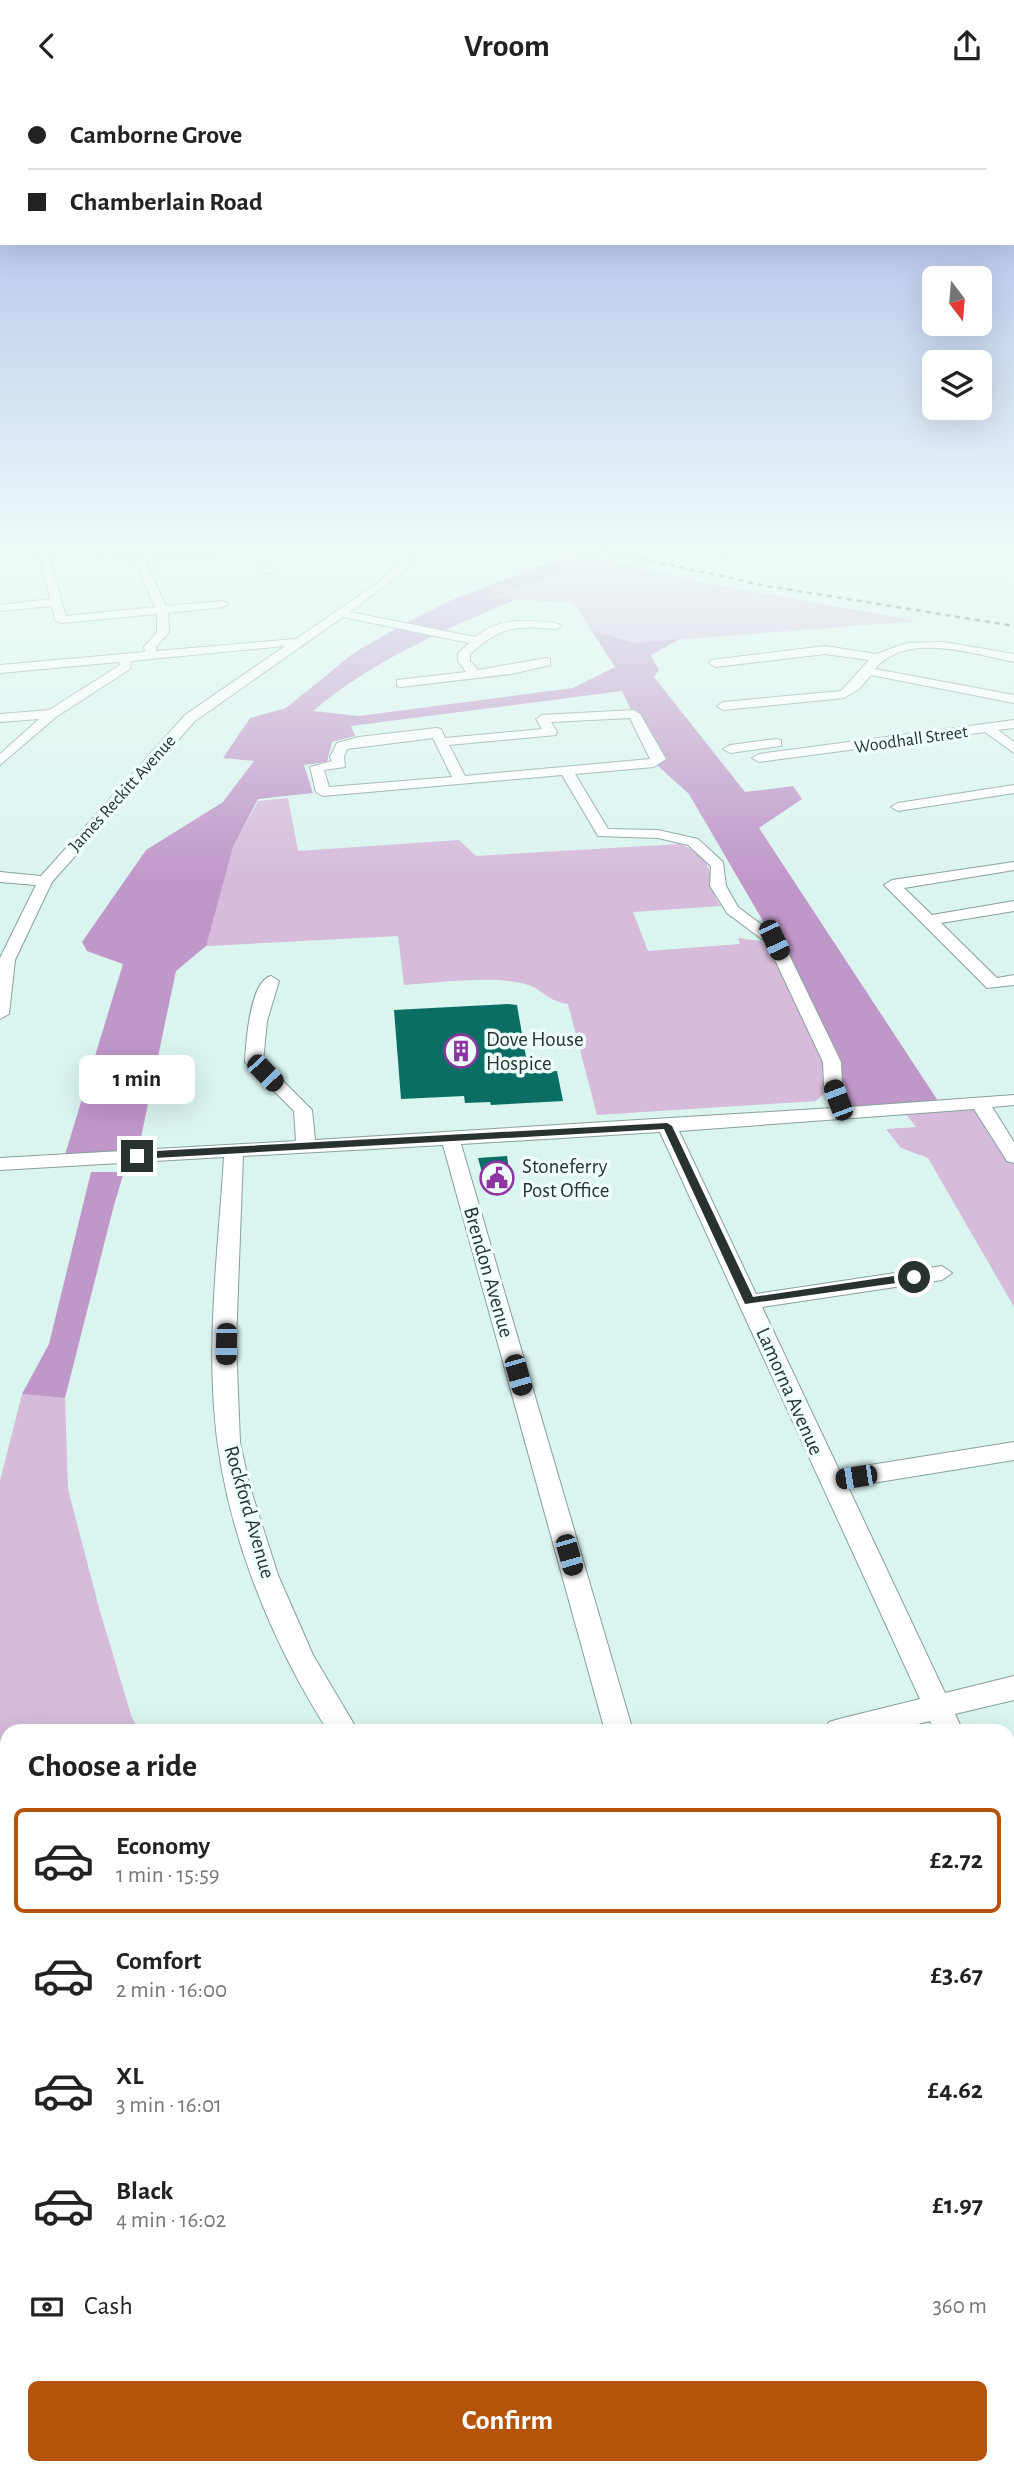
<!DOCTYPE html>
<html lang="en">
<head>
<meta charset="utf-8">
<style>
	:root { --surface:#fff; --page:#f2f2f2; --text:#222; --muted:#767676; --line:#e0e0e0; --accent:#b45309 }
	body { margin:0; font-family:"Alegreya Sans",sans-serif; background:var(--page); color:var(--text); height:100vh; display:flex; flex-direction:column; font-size:26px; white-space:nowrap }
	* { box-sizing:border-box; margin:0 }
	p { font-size:23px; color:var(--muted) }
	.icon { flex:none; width:38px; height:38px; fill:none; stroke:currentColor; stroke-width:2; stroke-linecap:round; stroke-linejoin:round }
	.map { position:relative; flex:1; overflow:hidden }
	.details { position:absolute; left:0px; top:1633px; width:1015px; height:751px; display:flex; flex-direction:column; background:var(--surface); border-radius:21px 21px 0 0; box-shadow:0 7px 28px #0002 }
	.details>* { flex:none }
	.hud { position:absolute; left:0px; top:0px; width:1015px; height:154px; box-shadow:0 7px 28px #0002; display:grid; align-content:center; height:154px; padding:0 28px; background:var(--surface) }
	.needle { width:46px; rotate:164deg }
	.tools { position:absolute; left:922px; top:175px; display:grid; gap:14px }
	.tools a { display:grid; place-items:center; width:70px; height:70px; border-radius:10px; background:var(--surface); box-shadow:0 7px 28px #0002; font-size:35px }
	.end { position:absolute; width:32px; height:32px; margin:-16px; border:9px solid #283231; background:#fff; box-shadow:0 0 0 4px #fff }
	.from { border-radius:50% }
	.bubble { position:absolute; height:49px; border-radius:10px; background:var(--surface); box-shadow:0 7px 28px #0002; font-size:23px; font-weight:600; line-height:49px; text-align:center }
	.car { position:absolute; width:21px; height:42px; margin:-21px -10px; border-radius:9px; box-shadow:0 0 5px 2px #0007; background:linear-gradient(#222 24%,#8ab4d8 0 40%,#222 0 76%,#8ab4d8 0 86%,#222 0) }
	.hud b { display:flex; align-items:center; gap:24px; height:66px; font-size:26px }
	.hud b+b { border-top:2px solid var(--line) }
	.hud i { width:18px; height:18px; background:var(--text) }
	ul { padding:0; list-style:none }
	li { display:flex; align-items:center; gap:21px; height:105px; margin:0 14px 10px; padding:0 14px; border:4px solid transparent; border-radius:10px }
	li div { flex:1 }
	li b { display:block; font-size:26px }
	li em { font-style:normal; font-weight:600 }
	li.current { border-color:var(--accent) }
	li>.icon { width:63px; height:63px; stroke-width:1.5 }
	h2 { padding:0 28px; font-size:32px; line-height:84px }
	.pay { display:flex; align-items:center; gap:18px; height:77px; padding:0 28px; font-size:26px }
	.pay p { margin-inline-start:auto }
	.action { display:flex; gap:14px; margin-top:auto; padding:14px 28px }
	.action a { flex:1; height:80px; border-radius:10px; background:var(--accent); color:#fff; font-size:28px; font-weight:600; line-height:80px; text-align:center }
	header { display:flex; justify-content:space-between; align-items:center; height:91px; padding:0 28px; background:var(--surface); font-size:32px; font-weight:600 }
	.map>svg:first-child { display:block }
	.green { fill:#d6bbdb }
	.forest { fill:#c097c9 }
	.building { fill:#0a6e65 }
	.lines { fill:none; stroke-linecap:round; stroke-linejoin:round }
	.minor-casing { stroke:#88a09c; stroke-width:2 }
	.minor { fill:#fff; fill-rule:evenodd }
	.rail { stroke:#485453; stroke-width:2.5; stroke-dasharray:5 5; stroke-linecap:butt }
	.route { fill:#283231 }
	.labels { text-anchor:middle; stroke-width:7; stroke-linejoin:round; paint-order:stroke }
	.far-street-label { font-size:18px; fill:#283231; stroke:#effffc }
	.poi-label { font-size:21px; fill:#283231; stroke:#effffc; text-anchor:start }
	.street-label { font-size:21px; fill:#283231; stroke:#effffc }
</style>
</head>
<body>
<header><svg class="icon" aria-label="back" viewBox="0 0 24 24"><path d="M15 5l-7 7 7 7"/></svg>Vroom<svg class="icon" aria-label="share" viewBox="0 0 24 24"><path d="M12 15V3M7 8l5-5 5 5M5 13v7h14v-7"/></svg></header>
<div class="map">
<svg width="1014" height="2383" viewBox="0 0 1014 2383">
	<rect width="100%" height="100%" fill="#daf4ef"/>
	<path class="green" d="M 547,455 L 695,490 L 917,530 L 635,552 L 591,539 L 573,511 L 482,508 L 564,475 Z
		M 288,707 L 298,760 L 459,749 L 476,765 L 680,753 C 725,772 700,787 721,815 L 633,821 L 648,860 L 740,853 L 738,847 L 761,850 L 769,857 L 822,970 L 824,1003 L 816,1010 L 597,1024 L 568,913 C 544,909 544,898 525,893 C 491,884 439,892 404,894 L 398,845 L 189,856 L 228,765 L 258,710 Z
		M 988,1013 L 1014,1051 L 1014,1216 L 928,1067 L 901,1057 L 886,1038 L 916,1036 L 902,1018 Z
		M 22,1303 L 65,1307 L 68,1398 L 99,1517 L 132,1627 L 140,1640 L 7,1640 L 7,2376 L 1008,2376 L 1008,1806 L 1014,1805 L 1014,2383 L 0,2383 L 0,1390 Z"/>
	<path class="forest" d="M 559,468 L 563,480 L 491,506 L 515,509 C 444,539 372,570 313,620 L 359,625 L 573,597 L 615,576 L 591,539 L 635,552 L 680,548 L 651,564 L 659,579 L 654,586 L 745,701 L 793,695 L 802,708 L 759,737 L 942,1016 L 844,1023 L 774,849 L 689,703 L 658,675 L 622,600 L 351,635 L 355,645 L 332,651 L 327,671 L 304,674 L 313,702 L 258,708 L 233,756 L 206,855 L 176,880 L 137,1065 L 64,1067 L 123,873 L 87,860 L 82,851 L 146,759 L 223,711 L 254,670 L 223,667 L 250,627 L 286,617 L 355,561 L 399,536 L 449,510 Z
		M 91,1081 L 124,1081 L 114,1114 L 65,1307 L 22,1303 L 49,1253 Z"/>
	<path class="building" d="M 508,913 L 517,914 L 526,966 L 536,966 L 538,981 L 557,980 L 563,1010 L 491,1014 L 490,1011 L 465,1012 L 464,1005 L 401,1008 L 394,919 Z
		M 507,1065 L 511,1094 L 486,1096 L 478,1067 Z"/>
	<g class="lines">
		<defs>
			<path id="minor" d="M 37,455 L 50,455 L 46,458 L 66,525 L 155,516 L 135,470 L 59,455 C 87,455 114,465 141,465 C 181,464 221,455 261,455 L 258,458 L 274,480 L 273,482 L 265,482 L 249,459 L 145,470 L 166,515 L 223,510 L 229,513 L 223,516 L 168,522 L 169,541 L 156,556 L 156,560 L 296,548 L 376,493 L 397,474 L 407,455 L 417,455 L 406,478 L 350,521 L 475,546 C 501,526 525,529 556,532 L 562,535 L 556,538 C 514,535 503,534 470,563 L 470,570 L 478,579 L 546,567 L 550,568 L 550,574 L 511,583 L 401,596 L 397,595 L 397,589 L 466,581 L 458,570 L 458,562 L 469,552 L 343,526 L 195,630 L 52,791 L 15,869 L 9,923 L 0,928 L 0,867 L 36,794 L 0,791 L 0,781 L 41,785 L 185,624 L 285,555 L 131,570 L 130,578 L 56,626 L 0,674 L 0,663 L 39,628 L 0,631 L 0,623 L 49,619 L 120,574 L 119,571 L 0,582 L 0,574 L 145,561 L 144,556 L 157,541 L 157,523 L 61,532 L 55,529 L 52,515 L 0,520 L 0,514 L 50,508 Z
				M 734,455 L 748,455 L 728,466 L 719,464 Z
				M 944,551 L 1014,563 L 1014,571 C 974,563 906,540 875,578 L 1014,604 L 1014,612 L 871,584 L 859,598 L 844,607 L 723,619 L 717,615 L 723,611 L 841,600 L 869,569 L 825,563 L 715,576 L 709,572 L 711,569 L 825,555 L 876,563 L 907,552 Z
				M 634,619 L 640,623 L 666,668 L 654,676 L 575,683 L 608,738 L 658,739 L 698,748 L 723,771 L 726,795 L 738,816 L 782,849 L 841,971 L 842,994 L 850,1016 L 1014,1004 L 1014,1014 L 992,1016 L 1014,1051 L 1014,1072 L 1007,1070 L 974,1018 L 679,1040 L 756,1203 L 942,1175 L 952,1182 L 942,1189 L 762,1216 L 839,1379 L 1014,1351 L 1014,1369 L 848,1396 L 945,1602 L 1014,1585 L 1014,1609 L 955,1623 L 963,1640 L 935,1640 L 930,1630 L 890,1640 L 825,1640 L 829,1631 L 839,1628 L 920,1608 L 660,1041 L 461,1053 L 633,1640 L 605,1640 L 443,1054 L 243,1065 L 236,1251 L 240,1351 L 249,1393 L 278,1484 L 313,1564 L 358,1640 L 328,1640 C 268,1546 221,1428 214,1316 C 208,1234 219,1149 224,1066 L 0,1079 L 0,1067 L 296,1050 L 294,1020 L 245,971 C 246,952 250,890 271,885 L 279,890 L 267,930 L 263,970 L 312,1019 L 315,1049 L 833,1017 L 824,994 L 823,971 L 767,852 L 727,822 L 710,795 L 711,775 L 688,754 L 658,747 L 598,745 L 562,684 L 323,705 L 316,701 L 310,676 L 332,670 L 330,666 L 337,652 L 359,646 L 436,637 L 441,638 L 445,647 L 542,638 L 536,628 L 542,624 ZM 630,627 L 650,668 L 465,685 L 449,654 L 556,644 L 557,641 L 551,631 ZM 433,647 L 452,686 L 329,696 L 324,679 L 345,676 L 344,666 L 347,658 Z
				M 1014,629 L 1014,637 L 998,639 L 1014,651 L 1014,662 L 985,641 L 759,671 L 752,667 L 759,663 Z
				M 776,648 L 781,649 L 781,655 L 730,662 L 723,658 L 730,654 Z
				M 1014,694 L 1014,702 L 898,720 L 891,716 L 898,712 Z
				M 1014,771 L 1014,779 L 904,797 L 932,824 L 1014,810 L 1014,820 L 941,832 L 997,887 L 1014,884 L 1014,894 L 987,897 L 884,794 L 892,789 Z
				M 1008,1758 L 1014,1760 L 1014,1800 L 1008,1798 Z"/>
		</defs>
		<use href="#minor" class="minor-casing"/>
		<use href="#minor" class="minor"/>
		<path class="rail" d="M 582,455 L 767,495 L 1014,535"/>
	</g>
	<linearGradient id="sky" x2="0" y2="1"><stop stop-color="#a3b3e7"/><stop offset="0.58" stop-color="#eefaf8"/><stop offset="1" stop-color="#eefaf8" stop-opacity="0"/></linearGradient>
	<rect width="1014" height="789" fill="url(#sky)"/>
	<path class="route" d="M 667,1032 L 672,1035 L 753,1206 L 914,1182 L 918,1183 L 918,1189 L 745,1213 L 664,1038 L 137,1068 L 131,1065 L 137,1061 Z"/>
	<defs>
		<symbol id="building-ring" viewBox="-11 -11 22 22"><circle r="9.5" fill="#effffc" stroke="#8e35a1" stroke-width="1.5"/><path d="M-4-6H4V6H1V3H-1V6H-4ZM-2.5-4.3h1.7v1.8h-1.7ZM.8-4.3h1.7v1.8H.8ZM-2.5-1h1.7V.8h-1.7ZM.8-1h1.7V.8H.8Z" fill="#8e35a1"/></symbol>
		<symbol id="civic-ring" viewBox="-11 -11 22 22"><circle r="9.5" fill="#effffc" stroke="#8e35a1" stroke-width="1.5"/><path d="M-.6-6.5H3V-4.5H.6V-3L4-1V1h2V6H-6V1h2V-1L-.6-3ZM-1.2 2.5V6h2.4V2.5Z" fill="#8e35a1"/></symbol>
	</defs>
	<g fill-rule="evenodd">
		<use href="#building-ring" x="442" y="941" width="38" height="38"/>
		<use href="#civic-ring" x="478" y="1068" width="38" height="38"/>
	</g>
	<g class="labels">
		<g class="far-street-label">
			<text transform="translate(911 648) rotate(-8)" y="6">Woodhall Street</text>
			<text transform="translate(122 702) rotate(-48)" y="6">James Reckitt Avenue</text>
		</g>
		<g class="poi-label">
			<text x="486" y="955">Dove House<tspan x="486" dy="24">Hospice</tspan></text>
			<text x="522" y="1082">Stoneferry<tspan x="522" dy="24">Post Office</tspan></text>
		</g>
		<g class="street-label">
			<text transform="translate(489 1181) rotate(74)" y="7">Brendon Avenue</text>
			<text transform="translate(790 1300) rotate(66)" y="7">Lamorna Avenue</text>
			<text transform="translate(250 1421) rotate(74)" y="7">Rockford Avenue</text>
		</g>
	</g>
</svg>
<div class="tools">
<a><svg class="needle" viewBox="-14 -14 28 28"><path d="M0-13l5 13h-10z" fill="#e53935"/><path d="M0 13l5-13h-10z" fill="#767676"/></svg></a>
<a><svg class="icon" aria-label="layers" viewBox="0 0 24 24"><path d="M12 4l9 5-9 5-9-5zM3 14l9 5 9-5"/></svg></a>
</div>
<i class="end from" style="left:914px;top:1186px"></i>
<i class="end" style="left:137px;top:1065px"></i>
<div class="bubble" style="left:79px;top:964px;width:116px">1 min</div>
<i class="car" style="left:774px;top:849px;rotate:155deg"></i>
<i class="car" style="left:265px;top:982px;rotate:136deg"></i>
<i class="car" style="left:838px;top:1009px;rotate:339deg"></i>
<i class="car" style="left:226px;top:1253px;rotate:181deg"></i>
<i class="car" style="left:518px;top:1284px;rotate:164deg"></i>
<i class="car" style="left:856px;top:1386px;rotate:261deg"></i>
<i class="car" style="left:569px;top:1464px;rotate:164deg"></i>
<div class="hud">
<b><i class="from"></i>Camborne Grove</b>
<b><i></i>Chamberlain Road</b>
</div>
<section class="details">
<h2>Choose a ride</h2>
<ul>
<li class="current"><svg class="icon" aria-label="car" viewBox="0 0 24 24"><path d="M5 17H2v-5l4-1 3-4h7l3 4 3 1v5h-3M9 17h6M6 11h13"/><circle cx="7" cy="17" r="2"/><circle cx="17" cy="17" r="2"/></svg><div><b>Economy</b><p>1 min · 15:59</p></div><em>£2.72</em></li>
<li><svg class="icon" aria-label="car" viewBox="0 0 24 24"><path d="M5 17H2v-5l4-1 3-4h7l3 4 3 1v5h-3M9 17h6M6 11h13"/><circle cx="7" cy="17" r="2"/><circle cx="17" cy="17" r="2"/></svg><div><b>Comfort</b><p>2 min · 16:00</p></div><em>£3.67</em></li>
<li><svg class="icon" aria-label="car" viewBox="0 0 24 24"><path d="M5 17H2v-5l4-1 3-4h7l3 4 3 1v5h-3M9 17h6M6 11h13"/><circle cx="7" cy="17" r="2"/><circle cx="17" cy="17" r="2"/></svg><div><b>XL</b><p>3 min · 16:01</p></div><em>£4.62</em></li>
<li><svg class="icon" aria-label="car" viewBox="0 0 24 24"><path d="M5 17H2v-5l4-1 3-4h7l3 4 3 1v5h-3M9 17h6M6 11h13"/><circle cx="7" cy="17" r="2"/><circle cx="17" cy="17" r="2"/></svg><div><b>Black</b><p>4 min · 16:02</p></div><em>£1.97</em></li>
</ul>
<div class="pay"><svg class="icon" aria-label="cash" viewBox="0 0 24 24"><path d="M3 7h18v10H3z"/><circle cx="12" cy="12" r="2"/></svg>Cash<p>360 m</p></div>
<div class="action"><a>Confirm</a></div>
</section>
</div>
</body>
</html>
